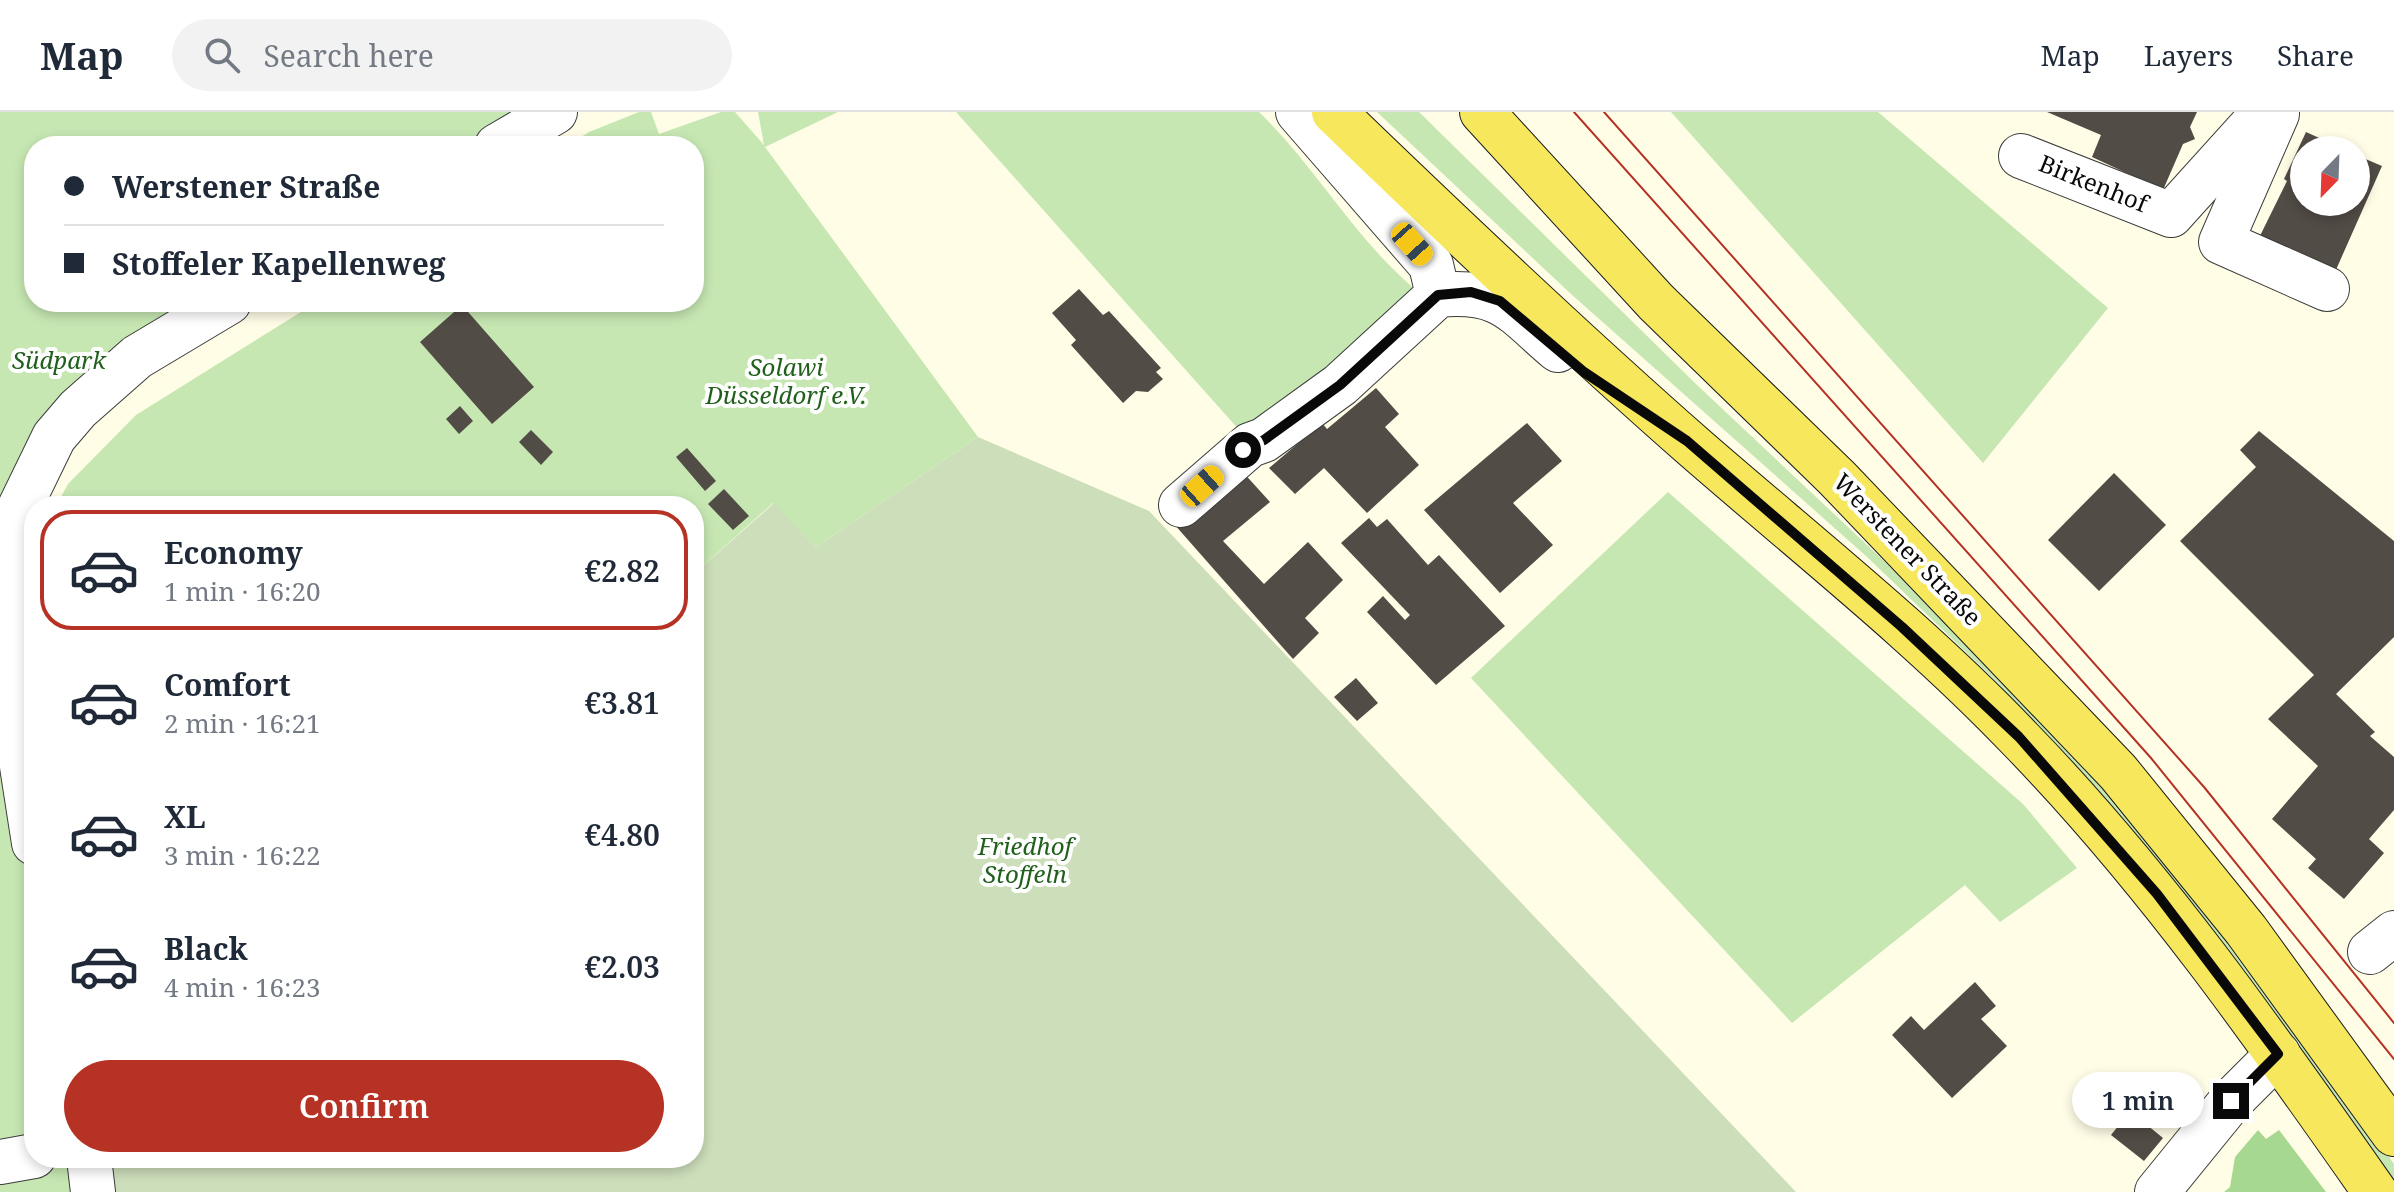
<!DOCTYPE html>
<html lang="en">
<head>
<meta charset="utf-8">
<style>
	:root { --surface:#fff; --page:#f2f2f3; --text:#1f2937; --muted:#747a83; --line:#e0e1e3; --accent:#b63225 }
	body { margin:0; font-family:"Noto Serif",serif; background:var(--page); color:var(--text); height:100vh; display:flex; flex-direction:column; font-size:30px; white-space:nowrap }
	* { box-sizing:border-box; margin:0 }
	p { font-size:26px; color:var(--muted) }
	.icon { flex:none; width:44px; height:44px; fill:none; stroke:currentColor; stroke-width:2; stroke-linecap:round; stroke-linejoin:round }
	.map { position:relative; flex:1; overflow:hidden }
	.details { position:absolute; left:24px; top:384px; width:680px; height:672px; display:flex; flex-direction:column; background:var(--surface); border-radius:32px; box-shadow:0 4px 12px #0003 }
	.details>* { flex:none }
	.guide { position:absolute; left:24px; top:24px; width:680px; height:176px; border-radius:32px; box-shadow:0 4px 12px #0003; display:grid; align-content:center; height:176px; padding:0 40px; background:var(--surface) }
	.needle { width:52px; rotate:203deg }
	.buttons { position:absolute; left:2290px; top:24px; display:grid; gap:16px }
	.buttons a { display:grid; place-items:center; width:80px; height:80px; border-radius:50%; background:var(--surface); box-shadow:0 4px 12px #0003; font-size:40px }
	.end { position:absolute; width:36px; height:36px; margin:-18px; border:10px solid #090909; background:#fff; box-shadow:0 0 0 4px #fff }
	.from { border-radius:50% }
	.bubble { position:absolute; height:56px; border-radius:28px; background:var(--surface); box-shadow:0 4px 12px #0003; font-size:26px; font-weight:600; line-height:56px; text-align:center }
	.car { position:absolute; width:24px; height:48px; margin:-24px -12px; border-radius:10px; box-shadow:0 0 6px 2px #0007; background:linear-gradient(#f5c518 24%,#345 0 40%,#f5c518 0 76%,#345 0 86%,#f5c518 0) }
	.guide b { display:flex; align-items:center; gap:28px; height:76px; font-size:30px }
	.guide b+b { border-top:2px solid var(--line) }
	.guide i { width:20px; height:20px; background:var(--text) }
	ul { padding:14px 0 0; list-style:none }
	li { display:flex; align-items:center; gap:24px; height:120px; margin:0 16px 12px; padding:0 24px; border:4px solid transparent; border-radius:32px }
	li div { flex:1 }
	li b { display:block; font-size:30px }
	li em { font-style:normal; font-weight:600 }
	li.on { border-color:var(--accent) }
	li>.icon { width:72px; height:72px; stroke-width:1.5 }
	.action { display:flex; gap:16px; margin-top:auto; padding:16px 40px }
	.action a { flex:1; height:92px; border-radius:48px; background:var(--accent); color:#fff; font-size:32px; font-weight:600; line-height:92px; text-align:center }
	header { display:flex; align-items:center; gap:48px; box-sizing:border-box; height:112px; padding:0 40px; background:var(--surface); border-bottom:2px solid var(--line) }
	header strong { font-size:38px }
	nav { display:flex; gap:44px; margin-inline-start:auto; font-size:28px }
	.search { width:560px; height:72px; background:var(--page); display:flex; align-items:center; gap:20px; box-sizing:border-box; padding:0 28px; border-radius:44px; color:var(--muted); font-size:30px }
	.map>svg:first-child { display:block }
	.green { fill:#c6e7b2 }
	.forest { fill:#a7d891 }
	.cemetery { fill:#cddeba }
	.building { fill:#524c46 }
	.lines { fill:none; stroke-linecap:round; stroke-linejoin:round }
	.minor-casing { stroke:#3c3c3c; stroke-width:46 }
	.major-casing { stroke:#1a1a1a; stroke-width:46 }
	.minor { stroke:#fff; stroke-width:44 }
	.major { stroke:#f7e75d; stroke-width:44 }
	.tram { stroke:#b63225; stroke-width:2 }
	.route { stroke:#090909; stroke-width:10 }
	.labels { text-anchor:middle; stroke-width:8; stroke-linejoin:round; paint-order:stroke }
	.street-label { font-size:24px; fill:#090909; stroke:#fff }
	.park-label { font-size:24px; font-style:italic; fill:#215f1c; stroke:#fff }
</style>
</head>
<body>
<header>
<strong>Map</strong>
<div class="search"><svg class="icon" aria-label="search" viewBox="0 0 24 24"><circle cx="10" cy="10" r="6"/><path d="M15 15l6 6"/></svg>Search here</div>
<nav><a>Map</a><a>Layers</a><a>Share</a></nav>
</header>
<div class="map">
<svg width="2394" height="1080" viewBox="0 0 2394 1080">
	<rect width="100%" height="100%" fill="#fffde6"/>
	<path class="green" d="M 0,0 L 532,0 L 478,34 L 34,34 L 34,190 L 232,190 L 103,289 L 43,381 L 25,470 L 34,446 L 34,483 L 22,479 L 34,575 L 34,1046 L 93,1046 L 97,1080 L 0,1080 Z
		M 639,0 L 651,0 L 659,22 L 721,0 L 735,0 L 764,33 L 758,0 L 838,0 L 765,35 L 978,325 L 816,435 L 773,391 L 694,462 L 694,394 L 56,394 L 68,372 L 136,303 L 317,190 L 694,190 L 694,34 L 567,34 L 589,20 Z
		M 956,0 L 1259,0 C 1320,59 1357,133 1426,186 L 1249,329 Z
		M 1377,0 L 1419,0 L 1696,272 L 1985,544 L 2083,649 L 2311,933 L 2394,1052 L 2394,1071 L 2084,666 L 1998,571 L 1866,444 L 1571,182 Z
		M 1671,0 L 1878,0 L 2108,196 L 1983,351 Z
		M 1668,380 L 2023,692 L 2077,756 L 2000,810 L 1965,773 L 1792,911 L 1471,566 Z"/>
	<path class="forest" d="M 2258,1018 L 2266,1027 L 2279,1018 L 2326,1080 L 2224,1080 L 2230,1075 L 2235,1045 Z"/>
	<path class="cemetery" d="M 978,325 L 1149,399 L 1796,1080 L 97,1080 L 93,1046 L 694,1046 L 694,462 L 774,391 L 816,435 Z"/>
	<path class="building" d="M 2047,0 L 2197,0 L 2190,15 L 2195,27 L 2183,32 L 2163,78 L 2092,45 L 2101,23 Z
		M 2306,20 L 2346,38 L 2304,38 L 2304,90 L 2356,90 L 2356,43 L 2382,54 L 2331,169 L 2255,134 L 2287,69 L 2284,67 Z
		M 1079,177 L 1103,203 L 1109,199 L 1161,256 L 1156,260 L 1163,267 L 1148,280 L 1136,279 L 1123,291 L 1071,233 L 1076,228 L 1052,201 Z
		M 462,193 L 534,275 L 492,312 L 420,230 Z
		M 1376,276 L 1399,302 L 1385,315 L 1419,353 L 1367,401 L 1324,356 L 1295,382 L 1269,356 L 1322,311 L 1327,317 Z
		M 460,294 L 473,309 L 459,322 L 446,307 Z
		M 1527,311 L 1562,349 L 1513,391 L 1553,433 L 1500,481 L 1424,398 Z
		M 531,318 L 553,340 L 541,353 L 519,330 Z
		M 2259,319 L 2394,429 L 2394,525 L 2336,582 L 2375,620 L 2370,624 L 2394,645 L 2394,698 L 2369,727 L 2384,741 L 2344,787 L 2308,756 L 2316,747 L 2272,707 L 2318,654 L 2268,607 L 2314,563 L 2180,429 L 2256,355 L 2240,338 Z
		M 687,336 L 716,369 L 705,379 L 676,345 Z
		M 1241,358 L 1270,390 L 1223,429 L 1264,472 L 1308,430 L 1343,468 L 1305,506 L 1319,521 L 1293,547 L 1174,412 Z
		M 2114,361 L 2166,413 L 2099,479 L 2048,428 Z
		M 724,377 L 749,404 L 733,418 L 708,392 Z
		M 1369,406 L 1377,415 L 1387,407 L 1428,453 L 1439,443 L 1505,514 L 1436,573 L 1367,500 L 1383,484 L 1405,508 L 1410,503 L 1341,431 Z
		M 1356,566 L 1378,591 L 1357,609 L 1334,585 Z
		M 1975,870 L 1996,894 L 1981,907 L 2007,934 L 1952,986 L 1892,923 L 1911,904 L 1924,918 Z
		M 2130,999 L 2163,1026 L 2144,1049 L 2111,1023 Z"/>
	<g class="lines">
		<defs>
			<path id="minor" d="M 1298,0 L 1431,153 L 1438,183
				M 2277,2 L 2221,130 L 2327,177
				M 497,34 L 555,0
				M 2021,44 L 2171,103 L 2264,0
				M 1181,393 L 1250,333 L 1264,328 L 1340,273 L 1438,183 C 1503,177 1512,199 1558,238
				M 34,731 L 2,526 L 6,452 L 19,397 L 54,325 L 78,297 L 137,245 L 229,190
				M 2370,840 L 2394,821
				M 89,1046 L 93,1080
				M 0,1050 L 34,1044
				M 2157,1080 L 2231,989 L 2278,942"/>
			<path id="major" d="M 1334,0 C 1452,114 1571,227 1694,335 C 1804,431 1920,522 2021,628 C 2155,766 2265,923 2375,1080
				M 1482,0 L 1656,190 L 1837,366 L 2118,660 L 2246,818 L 2394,1022"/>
		</defs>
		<use href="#minor" class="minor-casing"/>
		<use href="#major" class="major-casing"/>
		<use href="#minor" class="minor"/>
		<use href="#major" class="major"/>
		<path class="tram" d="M 1574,0 L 2151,646 L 2394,947
			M 1604,0 L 2204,675 L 2394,911"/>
	</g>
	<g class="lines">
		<path class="route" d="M 1243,338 L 1264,328 L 1340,273 L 1438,183 L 1471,180 L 1500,189 L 1584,260 L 1687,329 L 1902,515 L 2019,625 L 2157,782 L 2278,942 L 2231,989"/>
	</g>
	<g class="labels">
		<g class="street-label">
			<text transform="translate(2093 72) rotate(22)" y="8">Birkenhof</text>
			<text transform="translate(1907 438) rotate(46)" y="8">Werstener Straße</text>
		</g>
		<g class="park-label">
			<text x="59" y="257">Südpark</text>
			<text x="786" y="264">Solawi<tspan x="786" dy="28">Düsseldorf e.V.</tspan></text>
			<text x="1025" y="743">Friedhof<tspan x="1025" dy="28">Stoffeln</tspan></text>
		</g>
	</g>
</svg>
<div class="buttons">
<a><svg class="needle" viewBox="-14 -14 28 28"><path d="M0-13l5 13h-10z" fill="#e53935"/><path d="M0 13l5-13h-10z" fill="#747a83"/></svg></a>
</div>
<i class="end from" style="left:1243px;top:338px"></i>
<i class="end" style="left:2231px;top:989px"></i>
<div class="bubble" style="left:2072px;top:960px;width:132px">1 min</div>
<i class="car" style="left:1412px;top:132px;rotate:138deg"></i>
<i class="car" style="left:1202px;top:374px;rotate:48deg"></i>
<div class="guide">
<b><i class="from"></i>Werstener Straße</b>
<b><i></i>Stoffeler Kapellenweg</b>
</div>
<section class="details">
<ul>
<li class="on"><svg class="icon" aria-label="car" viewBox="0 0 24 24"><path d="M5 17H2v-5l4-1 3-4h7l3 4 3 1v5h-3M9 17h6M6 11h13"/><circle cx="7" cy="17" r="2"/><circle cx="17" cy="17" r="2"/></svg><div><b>Economy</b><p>1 min · 16:20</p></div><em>€2.82</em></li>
<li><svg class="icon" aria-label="car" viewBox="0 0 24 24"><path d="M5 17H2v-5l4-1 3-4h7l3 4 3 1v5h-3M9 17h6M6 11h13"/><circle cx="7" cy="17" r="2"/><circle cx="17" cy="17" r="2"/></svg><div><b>Comfort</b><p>2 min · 16:21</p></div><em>€3.81</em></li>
<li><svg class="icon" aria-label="car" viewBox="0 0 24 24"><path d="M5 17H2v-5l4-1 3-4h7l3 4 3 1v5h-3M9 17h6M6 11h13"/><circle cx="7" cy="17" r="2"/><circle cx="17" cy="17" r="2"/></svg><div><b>XL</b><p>3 min · 16:22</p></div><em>€4.80</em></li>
<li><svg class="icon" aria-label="car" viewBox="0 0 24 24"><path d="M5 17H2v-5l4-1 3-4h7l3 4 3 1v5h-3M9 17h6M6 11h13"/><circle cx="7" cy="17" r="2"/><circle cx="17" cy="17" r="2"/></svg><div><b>Black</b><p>4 min · 16:23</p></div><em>€2.03</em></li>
</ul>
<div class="action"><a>Confirm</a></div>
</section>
</div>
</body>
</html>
